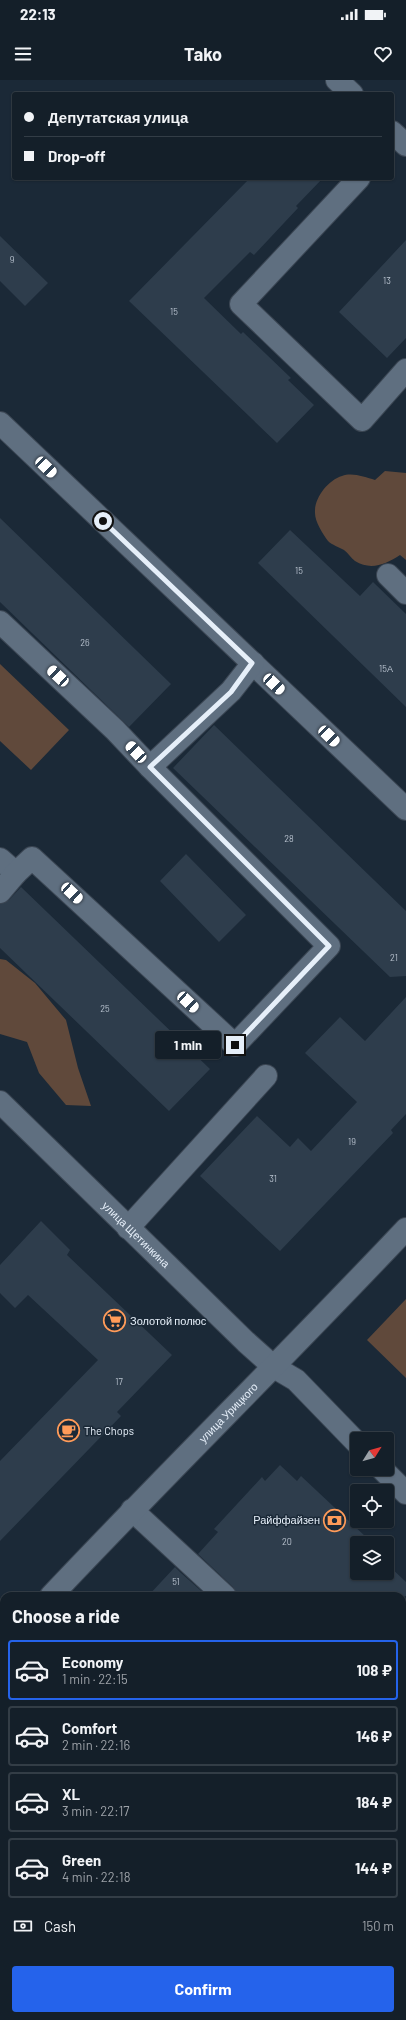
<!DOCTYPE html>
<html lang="en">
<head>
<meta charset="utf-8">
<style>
	:root { --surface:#141f29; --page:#212c35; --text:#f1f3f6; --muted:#9da2a8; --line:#333d46; --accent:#2563eb }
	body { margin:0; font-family:Barlow,sans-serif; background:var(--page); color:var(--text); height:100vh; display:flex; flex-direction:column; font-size:15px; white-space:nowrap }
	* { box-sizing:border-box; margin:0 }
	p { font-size:13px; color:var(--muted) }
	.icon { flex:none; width:22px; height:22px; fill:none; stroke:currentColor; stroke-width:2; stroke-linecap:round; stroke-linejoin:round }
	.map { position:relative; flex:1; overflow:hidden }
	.drawer { position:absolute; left:0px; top:1512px; width:406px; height:428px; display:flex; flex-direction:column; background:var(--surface); border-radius:12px 12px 0 0; box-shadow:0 1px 3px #0004,0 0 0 1px var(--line) }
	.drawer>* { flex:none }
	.guide { position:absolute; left:12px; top:12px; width:382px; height:88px; border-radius:4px; box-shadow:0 1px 3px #0004,0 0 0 1px var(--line); display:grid; align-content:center; height:88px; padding:0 12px; background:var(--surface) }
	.needle { width:26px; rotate:53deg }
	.tools { position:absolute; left:350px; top:1352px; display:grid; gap:8px }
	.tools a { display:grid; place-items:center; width:44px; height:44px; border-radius:4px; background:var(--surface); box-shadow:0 1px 3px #0004,0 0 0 1px var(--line); font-size:20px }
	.end { position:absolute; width:18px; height:18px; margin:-9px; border:5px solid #e6eff9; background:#111; box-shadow:0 0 0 2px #111 }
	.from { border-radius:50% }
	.bubble { position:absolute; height:28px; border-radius:4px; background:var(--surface); box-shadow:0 1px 3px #0004,0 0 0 1px var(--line); font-size:13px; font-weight:700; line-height:28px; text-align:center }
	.car { position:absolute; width:12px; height:24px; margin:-12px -6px; border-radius:5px; box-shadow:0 0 3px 1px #0007; background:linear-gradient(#fff 24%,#345 0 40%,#fff 0 76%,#345 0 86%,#fff 0) }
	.guide b { display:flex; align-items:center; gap:14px; height:38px; font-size:15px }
	.guide b+b { border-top:1px solid var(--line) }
	.guide i { width:10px; height:10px; background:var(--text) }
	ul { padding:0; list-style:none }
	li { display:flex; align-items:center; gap:12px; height:60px; margin:0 8px 6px; padding:0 4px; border:2px solid var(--line); border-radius:4px }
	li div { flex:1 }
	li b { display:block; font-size:15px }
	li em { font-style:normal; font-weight:700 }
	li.selected { border-color:var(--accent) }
	li>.icon { width:36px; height:36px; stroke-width:1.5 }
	h2 { padding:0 12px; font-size:18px; line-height:48px }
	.pay { display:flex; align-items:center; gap:10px; height:44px; padding:0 12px; font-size:15px }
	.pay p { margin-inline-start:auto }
	.primary-button { display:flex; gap:8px; margin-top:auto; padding:8px 12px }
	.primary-button a { flex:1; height:46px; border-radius:4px; background:var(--accent); color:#fff; font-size:16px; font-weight:700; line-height:46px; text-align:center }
	.status { display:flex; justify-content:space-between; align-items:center; height:28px; padding:0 20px; background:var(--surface); direction:ltr }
	.status svg { height:11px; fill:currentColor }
	header { display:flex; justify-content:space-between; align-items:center; height:52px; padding:0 12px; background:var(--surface); font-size:18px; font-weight:700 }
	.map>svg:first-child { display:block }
	.green { fill:#60493b }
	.building { fill:#2e3d4c }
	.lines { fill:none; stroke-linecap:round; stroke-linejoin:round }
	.minor-casing { stroke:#3b4653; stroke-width:24 }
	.minor { stroke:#5f6f80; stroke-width:22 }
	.route { stroke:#e6eff9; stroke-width:5 }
	.labels { text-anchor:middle; stroke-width:3; stroke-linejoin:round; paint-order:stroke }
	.number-label { font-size:9px; fill:#b8c2ce }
	.street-label { font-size:11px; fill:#e6eff9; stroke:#1b2937 }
	.poi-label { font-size:11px; fill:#e6eff9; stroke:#1b2937; text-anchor:start }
</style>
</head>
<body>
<div class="status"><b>22:13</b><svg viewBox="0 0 49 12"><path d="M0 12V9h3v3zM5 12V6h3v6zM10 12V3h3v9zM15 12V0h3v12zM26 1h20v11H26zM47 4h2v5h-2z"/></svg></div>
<header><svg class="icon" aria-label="menu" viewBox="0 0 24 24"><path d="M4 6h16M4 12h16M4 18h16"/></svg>Tako<svg class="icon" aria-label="heart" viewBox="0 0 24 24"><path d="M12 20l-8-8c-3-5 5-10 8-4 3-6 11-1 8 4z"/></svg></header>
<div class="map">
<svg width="406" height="1940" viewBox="0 0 406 1940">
	<rect width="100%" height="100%" fill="#1b2937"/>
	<path class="green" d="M 385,391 L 406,393 L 406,480 L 400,475 C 386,484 371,491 355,481 C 351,478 348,473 344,470 C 339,467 332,465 328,461 C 323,454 315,442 315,433 C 314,418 328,400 342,396 C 352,392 365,397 375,400 Z
		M 0,584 L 69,650 L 31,690 L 0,661 Z
		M 0,879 L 6,880 L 35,903 L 66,940 L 78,988 L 91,1026 L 66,1025 L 39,993 L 27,962 L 0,954 Z
		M 406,1219 L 406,1298 L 367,1260 Z
		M 0,1686 L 4,1690 L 4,1757 L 0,1752 Z
		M 68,1936 L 190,1936 L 194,1940 L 72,1940 Z"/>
	<path class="building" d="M 250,98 L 323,98 L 296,126 L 298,128 L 254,175 L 250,172 L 204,218 L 241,254 L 243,252 L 291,298 L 288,300 L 314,325 L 277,363 L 129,221 Z
		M 0,156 L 48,203 L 25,226 L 0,201 Z
		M 406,160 L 406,258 L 387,278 L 339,232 Z
		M 0,438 L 171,604 L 129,647 L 0,522 Z
		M 290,450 L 360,516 L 373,502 L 406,534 L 406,627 L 258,483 Z
		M 214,645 L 406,831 L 406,896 L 390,897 L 173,688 Z
		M 186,774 L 246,835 L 219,862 L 160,801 Z
		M 21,807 L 210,989 L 169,1031 L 0,868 L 0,824 L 9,820 Z
		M 406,917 L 406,1034 L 391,1050 L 393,1053 L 280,1171 L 200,1096 L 257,1036 L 290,1067 L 298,1058 L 311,1071 L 357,1022 L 305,973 L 340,937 L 365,961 Z
		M 41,1141 L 70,1170 L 67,1175 L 172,1275 L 117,1332 L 121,1336 L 0,1461 L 0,1381 L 98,1280 L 28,1215 L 15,1228 L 0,1213 L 0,1185 Z
		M 280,1385 L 297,1401 L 301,1396 L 366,1457 L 362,1461 L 365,1463 L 357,1463 L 357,1493 L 387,1493 L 387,1484 L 406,1502 L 406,1516 L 237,1516 L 233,1507 L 198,1474 L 218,1452 L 214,1449 L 262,1397 L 265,1401 Z
		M 175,1487 L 181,1493 L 207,1516 L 148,1516 Z"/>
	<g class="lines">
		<defs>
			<g id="minor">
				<path d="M 337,0 L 352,14"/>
				<path d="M 392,52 L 406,65"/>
				<path d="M 359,98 L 241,224 L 362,340 L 406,290"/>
				<path d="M 0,343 L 406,729"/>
				<path d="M 388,495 L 406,513"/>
				<path d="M 0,542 L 115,650 L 150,687"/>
				<path d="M 0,779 L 16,793"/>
				<path d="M 0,812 L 16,793 L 32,778 L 235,965 L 329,866 L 150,687 L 231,611 L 253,583"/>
				<path id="s1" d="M 0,1022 L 246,1262 L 274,1287 L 296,1300 L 357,1363"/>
				<path d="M 128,1148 L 266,996"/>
				<path d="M 382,1389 L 406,1413"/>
				<path d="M 132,1430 L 225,1516"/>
				<path id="s2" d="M 51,1516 C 168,1392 289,1273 406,1149"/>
				<path d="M 402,1550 L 406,1546"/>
				<path d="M 0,1569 L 4,1565"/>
				<path d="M 0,1673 L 4,1677"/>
				<path d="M 402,1782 L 406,1786"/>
				<path d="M 277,1936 L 282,1940"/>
			</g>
		</defs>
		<use href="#minor" class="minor-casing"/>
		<use href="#minor" class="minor"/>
	</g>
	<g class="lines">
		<path class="route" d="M 103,441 L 252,583 L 231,612 L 150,687 L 329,866 L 235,965"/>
	</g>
	<defs>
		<symbol id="supermarket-ring" viewBox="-11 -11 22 22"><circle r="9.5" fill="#1b2937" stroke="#ff9b59" stroke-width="1.5"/><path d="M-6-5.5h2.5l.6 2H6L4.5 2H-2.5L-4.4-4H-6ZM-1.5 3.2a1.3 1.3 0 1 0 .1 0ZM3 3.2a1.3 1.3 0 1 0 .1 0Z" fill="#ff9b59"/></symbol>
		<symbol id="cafe-ring" viewBox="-11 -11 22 22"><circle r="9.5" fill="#1b2937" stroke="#ff9b59" stroke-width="1.5"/><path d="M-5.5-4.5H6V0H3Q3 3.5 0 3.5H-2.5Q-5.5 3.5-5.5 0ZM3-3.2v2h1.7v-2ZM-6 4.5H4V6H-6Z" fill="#ff9b59"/></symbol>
		<symbol id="bank-ring" viewBox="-11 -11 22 22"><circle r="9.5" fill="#1b2937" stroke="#ff9b59" stroke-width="1.5"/><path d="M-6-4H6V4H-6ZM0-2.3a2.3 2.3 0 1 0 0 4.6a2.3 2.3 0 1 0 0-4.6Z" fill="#ff9b59"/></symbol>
	</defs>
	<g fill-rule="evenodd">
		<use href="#supermarket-ring" x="102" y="1228" width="25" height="25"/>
		<use href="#cafe-ring" x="56" y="1338" width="25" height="25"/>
		<use href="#bank-ring" x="322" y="1428" width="25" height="25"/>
	</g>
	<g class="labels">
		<g class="number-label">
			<text x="12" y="183">9</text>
			<text x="387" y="204">13</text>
			<text x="174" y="235">15</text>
			<text x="299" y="494">15</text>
			<text x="85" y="566">26</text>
			<text x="386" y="592">15А</text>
			<text x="289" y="762">28</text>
			<text x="394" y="881">21</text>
			<text x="105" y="932">25</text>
			<text x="352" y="1065">19</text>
			<text x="273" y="1102">31</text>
			<text x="119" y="1305">17</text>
			<text x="287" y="1465">20</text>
			<text x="176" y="1505">51</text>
		</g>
		<g class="street-label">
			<text dy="4" stroke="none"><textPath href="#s1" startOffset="190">улица Щетинкина</textPath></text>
			<text dy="4" stroke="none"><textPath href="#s2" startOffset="255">улица Урицкого</textPath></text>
		</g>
		<g class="poi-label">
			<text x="130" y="1245">Золотой полюс</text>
			<text x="84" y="1355">The Chops</text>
			<text x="320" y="1444" text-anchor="end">Райффайзен</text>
		</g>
	</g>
</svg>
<div class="tools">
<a><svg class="needle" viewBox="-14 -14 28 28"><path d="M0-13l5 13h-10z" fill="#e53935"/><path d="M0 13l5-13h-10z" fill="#9da2a8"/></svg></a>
<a><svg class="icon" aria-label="locate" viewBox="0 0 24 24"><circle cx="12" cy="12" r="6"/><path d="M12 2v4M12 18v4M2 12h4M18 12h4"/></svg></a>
<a><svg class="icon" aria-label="layers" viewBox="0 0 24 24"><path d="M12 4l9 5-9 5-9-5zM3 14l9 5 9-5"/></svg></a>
</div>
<i class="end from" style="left:103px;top:441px"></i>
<i class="end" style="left:235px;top:965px"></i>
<div class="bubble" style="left:155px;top:951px;width:66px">1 min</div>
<i class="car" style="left:46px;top:387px;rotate:134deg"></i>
<i class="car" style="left:58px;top:596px;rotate:313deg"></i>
<i class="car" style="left:274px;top:604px;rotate:133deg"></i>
<i class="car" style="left:329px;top:656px;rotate:134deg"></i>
<i class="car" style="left:136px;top:672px;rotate:317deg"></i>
<i class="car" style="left:72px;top:813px;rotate:133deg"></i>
<i class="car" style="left:188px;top:922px;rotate:133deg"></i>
<div class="guide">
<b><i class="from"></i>Депутатская улица</b>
<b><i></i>Drop-off</b>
</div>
<section class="drawer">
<h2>Choose a ride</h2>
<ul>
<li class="selected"><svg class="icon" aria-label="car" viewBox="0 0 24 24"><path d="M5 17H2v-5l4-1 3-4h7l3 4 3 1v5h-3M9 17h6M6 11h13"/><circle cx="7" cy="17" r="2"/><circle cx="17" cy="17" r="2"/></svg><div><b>Economy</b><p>1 min · 22:15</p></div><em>108 ₽</em></li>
<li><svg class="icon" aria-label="car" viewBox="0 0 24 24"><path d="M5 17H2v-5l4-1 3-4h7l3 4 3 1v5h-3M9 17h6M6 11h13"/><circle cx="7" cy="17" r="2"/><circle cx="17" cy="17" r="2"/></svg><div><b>Comfort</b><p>2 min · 22:16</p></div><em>146 ₽</em></li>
<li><svg class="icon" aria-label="car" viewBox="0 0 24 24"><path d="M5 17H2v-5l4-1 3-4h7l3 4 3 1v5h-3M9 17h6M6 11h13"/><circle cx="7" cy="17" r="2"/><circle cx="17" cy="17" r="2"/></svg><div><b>XL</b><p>3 min · 22:17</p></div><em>184 ₽</em></li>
<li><svg class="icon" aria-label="car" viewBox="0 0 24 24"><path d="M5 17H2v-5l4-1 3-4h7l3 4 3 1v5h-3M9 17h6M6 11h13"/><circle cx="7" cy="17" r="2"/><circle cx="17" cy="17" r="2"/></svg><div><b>Green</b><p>4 min · 22:18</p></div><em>144 ₽</em></li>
</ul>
<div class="pay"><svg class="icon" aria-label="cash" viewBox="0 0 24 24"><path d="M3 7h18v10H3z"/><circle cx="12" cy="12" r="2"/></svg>Cash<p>150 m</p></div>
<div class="primary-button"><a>Confirm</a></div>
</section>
</div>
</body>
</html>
